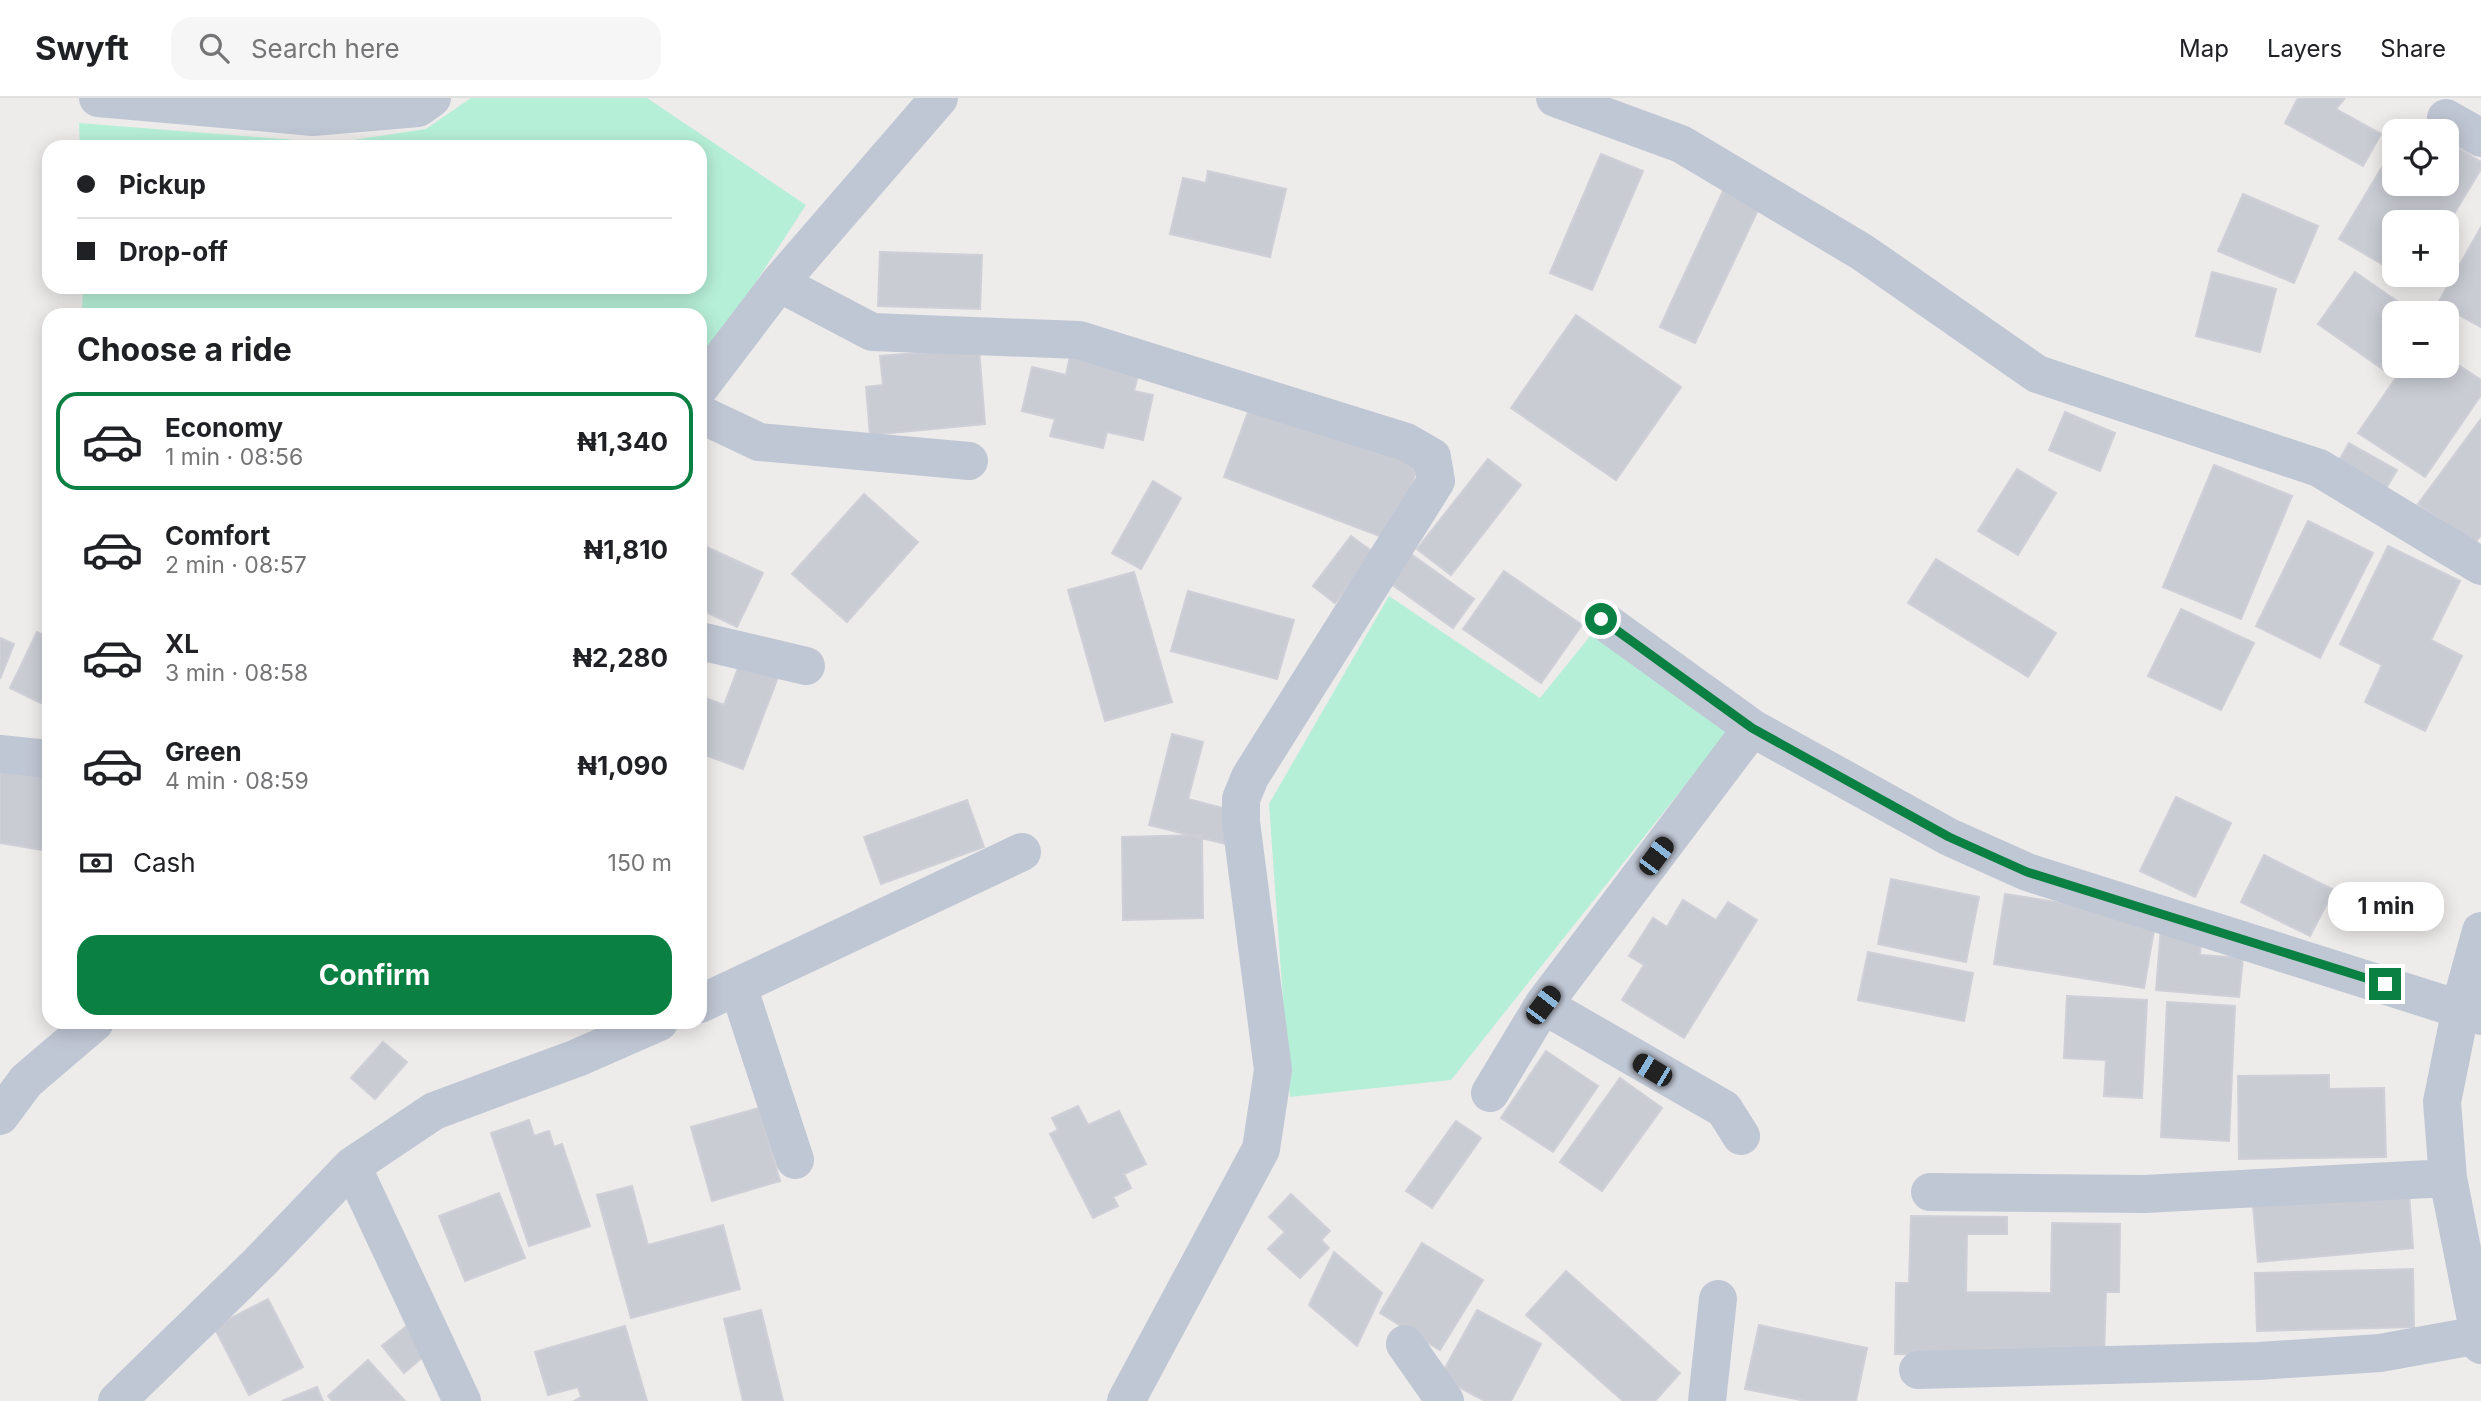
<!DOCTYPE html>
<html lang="en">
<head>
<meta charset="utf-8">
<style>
	:root { --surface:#fff; --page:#f6f6f6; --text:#202124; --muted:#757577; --line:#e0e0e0; --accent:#0b8043 }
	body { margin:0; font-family:Inter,sans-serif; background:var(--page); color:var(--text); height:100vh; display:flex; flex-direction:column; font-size:26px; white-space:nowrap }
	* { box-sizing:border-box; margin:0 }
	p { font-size:23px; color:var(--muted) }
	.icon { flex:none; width:38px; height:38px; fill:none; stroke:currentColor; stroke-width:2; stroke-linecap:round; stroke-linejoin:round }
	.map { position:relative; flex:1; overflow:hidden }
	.sheet { position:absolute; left:42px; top:210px; width:665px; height:721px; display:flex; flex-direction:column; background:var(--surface); border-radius:21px; box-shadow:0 4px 18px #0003 }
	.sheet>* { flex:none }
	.guide { position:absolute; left:42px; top:42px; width:665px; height:154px; border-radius:21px; box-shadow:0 4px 18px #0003; display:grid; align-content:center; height:154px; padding:0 35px; background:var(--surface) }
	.buttons { position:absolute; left:2382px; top:21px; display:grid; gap:14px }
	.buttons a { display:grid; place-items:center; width:77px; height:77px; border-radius:14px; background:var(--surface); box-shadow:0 4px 18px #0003; font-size:35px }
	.end { position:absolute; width:32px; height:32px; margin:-16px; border:9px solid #0b8043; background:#fff; box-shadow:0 0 0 4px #fff }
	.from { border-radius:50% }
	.bubble { position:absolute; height:49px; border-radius:21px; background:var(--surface); box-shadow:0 4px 18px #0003; font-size:23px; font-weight:700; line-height:49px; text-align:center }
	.car { position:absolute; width:21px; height:42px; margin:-21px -10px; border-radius:9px; box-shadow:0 0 5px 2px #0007; background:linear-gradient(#222 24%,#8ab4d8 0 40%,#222 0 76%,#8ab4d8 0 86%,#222 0) }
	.guide b { display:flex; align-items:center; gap:24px; height:66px; font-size:26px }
	.guide b+b { border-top:2px solid var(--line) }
	.guide i { width:18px; height:18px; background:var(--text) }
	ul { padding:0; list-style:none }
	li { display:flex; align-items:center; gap:21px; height:98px; margin:0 14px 10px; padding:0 21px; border:4px solid transparent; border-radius:21px }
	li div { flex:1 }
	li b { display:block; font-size:26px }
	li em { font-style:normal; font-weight:700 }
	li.selected { border-color:var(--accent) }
	li>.icon { width:63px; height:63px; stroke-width:1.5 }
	h2 { padding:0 35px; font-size:32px; line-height:84px }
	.pay { display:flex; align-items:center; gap:18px; height:77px; padding:0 35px; font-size:26px }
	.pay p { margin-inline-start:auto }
	.button { display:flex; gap:14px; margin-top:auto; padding:14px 35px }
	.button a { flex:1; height:80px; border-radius:21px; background:var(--accent); color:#fff; font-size:28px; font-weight:700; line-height:80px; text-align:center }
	header { display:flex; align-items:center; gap:42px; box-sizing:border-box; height:98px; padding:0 35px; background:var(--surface); border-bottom:2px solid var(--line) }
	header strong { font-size:33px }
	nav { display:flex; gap:38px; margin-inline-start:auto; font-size:24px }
	.search { width:490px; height:63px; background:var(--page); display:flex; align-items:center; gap:18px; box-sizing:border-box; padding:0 24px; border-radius:21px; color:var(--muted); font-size:26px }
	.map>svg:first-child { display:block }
	.green { fill:#b6efd7 }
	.building { fill:#caccd4; stroke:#cfcfd7; stroke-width:2 }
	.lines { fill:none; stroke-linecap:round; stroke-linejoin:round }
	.street { stroke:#c0c7d4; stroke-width:38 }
	.route { stroke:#0b8043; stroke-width:9 }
</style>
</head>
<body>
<header>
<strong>Swyft</strong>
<div class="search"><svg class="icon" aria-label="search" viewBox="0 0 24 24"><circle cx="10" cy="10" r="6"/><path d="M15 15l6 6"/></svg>Search here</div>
<nav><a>Map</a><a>Layers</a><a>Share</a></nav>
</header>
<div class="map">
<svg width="2481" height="1303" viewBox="0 0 2481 1303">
	<rect width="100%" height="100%" fill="#eeebeb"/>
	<path class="green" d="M 471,0 L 647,0 L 806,107 L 724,233 L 700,257 L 700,217 L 82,217 L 83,189 L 700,189 L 700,49 L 80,49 L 79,25 L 333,45 L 426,31 Z
		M 1389,498 L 1540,600 L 1595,532 L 1732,628 L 1451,982 L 1290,999 L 1269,706 Z"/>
	<path class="building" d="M 2298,0 L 2345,0 L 2336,11 L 2381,36 L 2363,68 L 2285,25 Z
		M 2446,43 L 2481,64 L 2481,71 L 2446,129 L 2446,124 L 2394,124 L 2394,173 L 2339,141 L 2394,49 L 2394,86 L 2446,86 Z
		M 1601,56 L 1643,73 L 1592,192 L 1550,175 Z
		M 1208,73 L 1286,91 L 1270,159 L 1170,136 L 1183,80 L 1206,85 Z
		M 1723,93 L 1759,110 L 1695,245 L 1660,229 Z
		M 2243,96 L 2318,128 L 2294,185 L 2218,153 Z
		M 2481,129 L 2481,229 L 2438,205 Z
		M 880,154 L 982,157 L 980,211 L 878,208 Z
		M 2212,174 L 2276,191 L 2260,254 L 2196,238 Z
		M 2355,174 L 2414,215 L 2394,215 L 2394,258 L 2384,272 L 2318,226 Z
		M 2400,177 L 2418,177 L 2413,184 Z
		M 1576,217 L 1681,289 L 1616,382 L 1511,310 Z
		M 979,250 L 985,326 L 870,337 L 866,289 L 883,287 L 880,258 Z
		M 1070,258 L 1139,273 L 1134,293 L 1153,297 L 1143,342 L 1107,334 L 1103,350 L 1050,338 L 1055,321 L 1022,313 L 1032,269 L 1066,277 Z
		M 2446,259 L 2481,282 L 2481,297 L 2425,379 L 2358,335 L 2404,268 L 2446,268 Z
		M 1254,298 L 1421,361 L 1390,442 L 1224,379 Z
		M 2065,314 L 2115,335 L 2100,373 L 2049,352 Z
		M 2481,321 L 2481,437 L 2474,446 L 2418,406 Z
		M 2349,345 L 2397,372 L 2382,397 L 2335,370 Z
		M 1488,361 L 1521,387 L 1451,477 L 1417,451 Z
		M 2214,367 L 2292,398 L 2241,521 L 2163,489 Z
		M 2017,371 L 2056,395 L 2018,457 L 1978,433 Z
		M 1153,383 L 1181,400 L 1141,471 L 1112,455 Z
		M 864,396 L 918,444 L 847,524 L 792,476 Z
		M 2308,423 L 2373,455 L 2320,560 L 2256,528 Z
		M 1351,438 L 1373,454 L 1335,505 L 1313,488 Z
		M 700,446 L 763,475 L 737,529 L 700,511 Z
		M 2388,448 L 2460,483 L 2431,542 L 2462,558 L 2425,633 L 2365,604 L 2382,567 L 2340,546 Z
		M 1408,454 L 1474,501 L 1453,530 L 1387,483 Z
		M 1936,461 L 2056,535 L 2028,579 L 1908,505 Z
		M 1504,473 L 1582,527 L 1541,585 L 1463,531 Z
		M 1134,474 L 1172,604 L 1105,623 L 1068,492 Z
		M 1188,493 L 1294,522 L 1277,581 L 1171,553 Z
		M 2181,511 L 2254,545 L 2221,612 L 2148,578 Z
		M 37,534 L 49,540 L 49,609 L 10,590 Z
		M 0,540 L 14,546 L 0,581 Z
		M 740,565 L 778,579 L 743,671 L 700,655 L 700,598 L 724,607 Z
		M 1172,636 L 1203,644 L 1188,701 L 1234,713 L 1226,746 L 1149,727 Z
		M 0,671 L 49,679 L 49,753 L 0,745 Z
		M 2176,699 L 2231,725 L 2195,799 L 2140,773 Z
		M 967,702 L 984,749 L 881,786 L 864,739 Z
		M 1202,737 L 1203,820 L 1123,822 L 1122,739 Z
		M 2264,757 L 2334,792 L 2310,838 L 2241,804 Z
		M 1891,781 L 1979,799 L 1966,864 L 1878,846 Z
		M 2005,796 L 2156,820 L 2144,890 L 1994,866 Z
		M 1683,802 L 1716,822 L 1728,804 L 1757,822 L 1684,940 L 1622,902 L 1644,867 L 1629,858 L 1653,820 L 1667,829 Z
		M 2161,829 L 2202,832 L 2200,857 L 2243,860 L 2239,899 L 2156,892 Z
		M 1868,854 L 1973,875 L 1964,923 L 1858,902 Z
		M 2067,898 L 2147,902 L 2142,1000 L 2104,998 L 2106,962 L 2064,960 Z
		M 2167,904 L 2235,908 L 2229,1043 L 2161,1039 Z
		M 383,944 L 407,964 L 375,1001 L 351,980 Z
		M 1546,953 L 1598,988 L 1553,1054 L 1501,1020 Z
		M 2329,977 L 2329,991 L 2384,990 L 2386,1059 L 2239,1061 L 2238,978 Z
		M 1620,980 L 1662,1010 L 1602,1093 L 1560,1064 Z
		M 1078,1008 L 1088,1027 L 1119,1013 L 1146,1066 L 1124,1076 L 1131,1090 L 1113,1099 L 1118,1108 L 1093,1120 L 1050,1036 L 1058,1032 L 1052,1020 Z
		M 759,1010 L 780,1083 L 712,1103 L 691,1029 Z
		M 529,1022 L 534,1038 L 549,1033 L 554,1049 L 562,1046 L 590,1128 L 529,1148 L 491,1035 Z
		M 1456,1023 L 1481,1040 L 1432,1110 L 1406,1093 Z
		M 632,1088 L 648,1147 L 723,1127 L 740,1191 L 631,1220 L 597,1097 Z
		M 499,1095 L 525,1160 L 465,1183 L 439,1118 Z
		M 2409,1095 L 2413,1150 L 2258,1164 L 2253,1108 Z
		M 1291,1096 L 1330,1133 L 1321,1142 L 1329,1150 L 1300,1180 L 1268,1151 L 1285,1134 L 1269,1119 Z
		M 1911,1118 L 2007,1119 L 2007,1136 L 1967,1136 L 1966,1194 L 2051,1195 L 2052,1125 L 2120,1126 L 2119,1194 L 2106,1194 L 2104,1259 L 1895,1256 L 1896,1185 L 1909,1185 Z
		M 1422,1145 L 1483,1182 L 1440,1252 L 1380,1215 Z
		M 1334,1154 L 1382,1195 L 1357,1248 L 1309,1207 Z
		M 2413,1171 L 2414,1229 L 2257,1233 L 2255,1175 Z
		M 1566,1173 L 1680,1275 L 1655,1303 L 1623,1303 L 1526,1217 Z
		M 268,1201 L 303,1269 L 249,1297 L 214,1229 Z
		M 761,1212 L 783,1303 L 743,1303 L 724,1221 Z
		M 1477,1212 L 1541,1246 L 1511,1303 L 1485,1303 L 1440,1279 Z
		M 414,1222 L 436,1248 L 404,1275 L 382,1248 Z
		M 1759,1227 L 1867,1250 L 1856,1303 L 1806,1303 L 1745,1291 Z
		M 625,1228 L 647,1303 L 574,1303 L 581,1299 L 578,1289 L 548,1297 L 535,1254 Z
		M 368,1262 L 405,1303 L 332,1303 L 328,1298 Z
		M 317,1289 L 323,1303 L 282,1303 Z"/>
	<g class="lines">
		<path class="street" d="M 98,0 L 313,19 L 418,10 L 432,0
			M 1555,0 L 1681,46 L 1862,154 L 2037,276 L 2319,370 L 2481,468
			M 2446,20 L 2481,40
			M 779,185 L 872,234 L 1079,242 L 1406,344 L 1432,359 L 1436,383 L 1250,679 L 1241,701 L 1241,724 L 1273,972 L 1261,1051 L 1126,1303
			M 700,289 L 779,185 L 939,0
			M 700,316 L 759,344 L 969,363
			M 1601,521 L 1752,630 L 1949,739 L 2027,774 L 2481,918
			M 700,543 L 806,568
			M 0,656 L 49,661
			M 2481,833 L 2464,895 L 2442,1004 L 2448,1080 L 2481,1247
			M 738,888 L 795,1062
			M 700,906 L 1022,754
			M 1543,907 L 1724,1011 L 1741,1038
			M 1490,995 L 1543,907 L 1752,630
			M 0,1018 L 26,983 L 95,924
			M 352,1068 L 462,1303
			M 1930,1094 L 2145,1096 L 2448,1080
			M 1405,1246 L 1445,1303
			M 1918,1272 L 2259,1263 L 2380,1255 L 2479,1237
			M 117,1303 L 260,1164 L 352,1068 L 434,1013 L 577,960 L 659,924
			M 1707,1303 L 1718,1201"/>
	</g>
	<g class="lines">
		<path class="route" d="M 1601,521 L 1752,630 L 1949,739 L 2027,774 L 2385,886"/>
	</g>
</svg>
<div class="buttons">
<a><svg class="icon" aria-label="locate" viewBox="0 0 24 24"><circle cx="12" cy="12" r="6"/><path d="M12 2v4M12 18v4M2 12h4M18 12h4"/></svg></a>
<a>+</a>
<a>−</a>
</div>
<i class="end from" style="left:1601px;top:521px"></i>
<i class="end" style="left:2385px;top:886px"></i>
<div class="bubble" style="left:2328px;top:784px;width:116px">1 min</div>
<i class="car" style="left:1656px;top:758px;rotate:37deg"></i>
<i class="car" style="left:1543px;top:907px;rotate:37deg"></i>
<i class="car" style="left:1652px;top:972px;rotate:301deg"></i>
<div class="guide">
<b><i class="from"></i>Pickup</b>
<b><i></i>Drop-off</b>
</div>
<section class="sheet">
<h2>Choose a ride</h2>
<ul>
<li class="selected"><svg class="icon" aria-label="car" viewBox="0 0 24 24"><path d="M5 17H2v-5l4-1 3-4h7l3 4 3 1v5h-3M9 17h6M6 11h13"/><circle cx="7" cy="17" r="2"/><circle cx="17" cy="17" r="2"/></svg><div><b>Economy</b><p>1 min · 08:56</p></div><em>₦1,340</em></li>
<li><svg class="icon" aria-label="car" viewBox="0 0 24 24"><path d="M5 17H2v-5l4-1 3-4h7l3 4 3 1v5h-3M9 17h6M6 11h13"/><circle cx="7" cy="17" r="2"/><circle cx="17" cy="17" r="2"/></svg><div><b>Comfort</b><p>2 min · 08:57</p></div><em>₦1,810</em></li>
<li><svg class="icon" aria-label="car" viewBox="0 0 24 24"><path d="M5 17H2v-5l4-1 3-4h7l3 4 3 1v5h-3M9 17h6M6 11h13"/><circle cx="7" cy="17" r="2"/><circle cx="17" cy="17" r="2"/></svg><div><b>XL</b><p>3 min · 08:58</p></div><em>₦2,280</em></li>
<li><svg class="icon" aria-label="car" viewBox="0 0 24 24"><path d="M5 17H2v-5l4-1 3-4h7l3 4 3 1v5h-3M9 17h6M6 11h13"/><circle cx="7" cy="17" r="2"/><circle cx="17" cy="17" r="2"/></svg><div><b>Green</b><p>4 min · 08:59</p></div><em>₦1,090</em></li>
</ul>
<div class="pay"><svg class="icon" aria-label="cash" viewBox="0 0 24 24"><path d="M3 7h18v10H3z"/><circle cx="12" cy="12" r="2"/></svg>Cash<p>150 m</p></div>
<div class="button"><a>Confirm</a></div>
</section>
</div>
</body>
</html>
